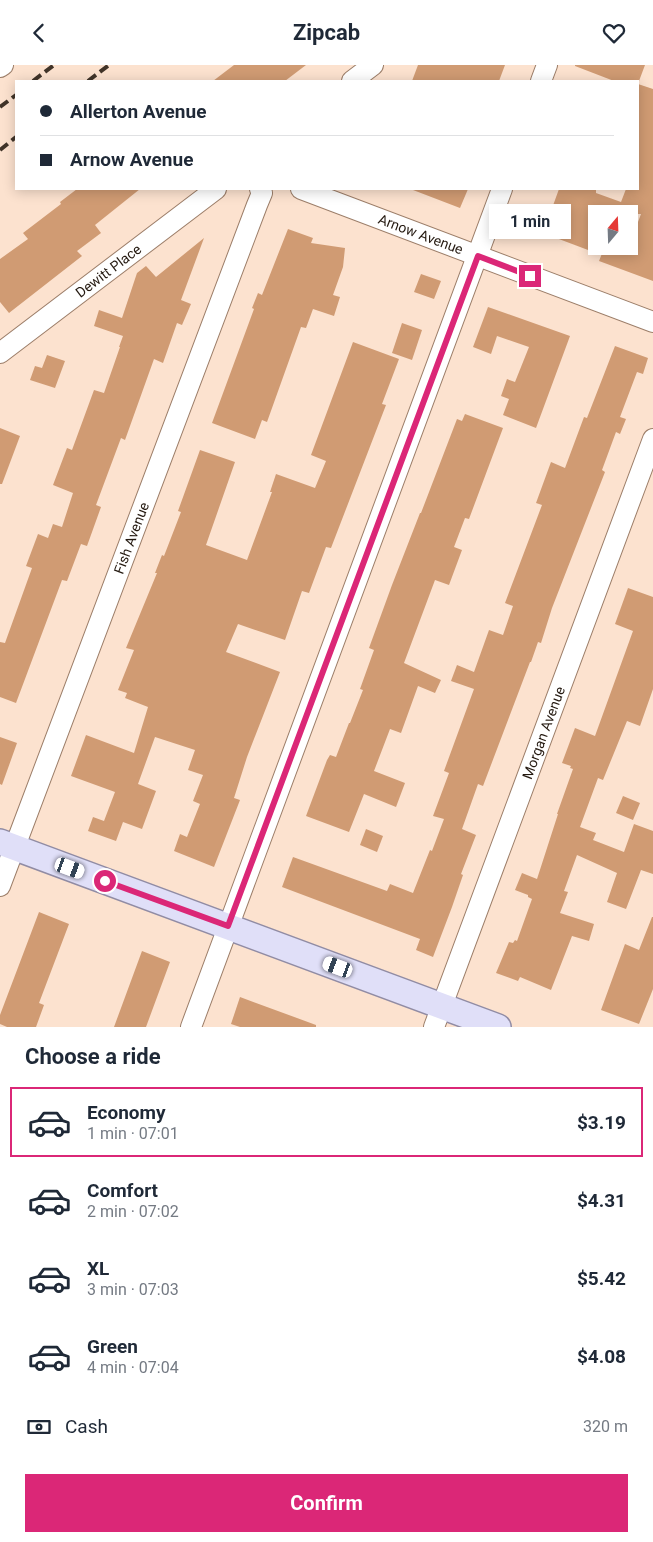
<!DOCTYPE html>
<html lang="en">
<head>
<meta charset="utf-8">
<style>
	:root { --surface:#fff; --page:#f2f2f3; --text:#1f2937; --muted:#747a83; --line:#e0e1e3; --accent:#db2777 }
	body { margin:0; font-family:Roboto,sans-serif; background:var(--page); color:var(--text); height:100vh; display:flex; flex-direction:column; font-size:19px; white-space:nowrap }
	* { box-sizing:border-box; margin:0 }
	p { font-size:16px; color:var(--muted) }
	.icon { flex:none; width:28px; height:28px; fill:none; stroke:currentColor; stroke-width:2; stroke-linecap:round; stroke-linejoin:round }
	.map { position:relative; height:962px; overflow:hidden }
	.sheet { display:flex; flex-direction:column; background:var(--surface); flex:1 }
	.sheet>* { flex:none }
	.hud { position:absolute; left:15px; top:15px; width:624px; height:110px; border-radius:0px; box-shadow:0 2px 12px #0003; display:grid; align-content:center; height:110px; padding:0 25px; background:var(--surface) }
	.needle { width:32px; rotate:19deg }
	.buttons { position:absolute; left:588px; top:140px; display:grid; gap:10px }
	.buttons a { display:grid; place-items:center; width:50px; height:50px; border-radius:0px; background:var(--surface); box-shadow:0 2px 12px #0003; font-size:25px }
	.end { position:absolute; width:22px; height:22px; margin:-11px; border:6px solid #db2777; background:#fff; box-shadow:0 0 0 2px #fff }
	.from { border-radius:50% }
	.bubble { position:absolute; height:35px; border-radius:0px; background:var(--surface); box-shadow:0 2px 12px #0003; font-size:16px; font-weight:700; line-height:35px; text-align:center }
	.car { position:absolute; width:15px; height:30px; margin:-15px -8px; border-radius:6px; box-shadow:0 0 4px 1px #0007; background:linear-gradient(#fff 24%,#345 0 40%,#fff 0 76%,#345 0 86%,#fff 0) }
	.hud b { display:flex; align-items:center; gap:18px; height:48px; font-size:19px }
	.hud b+b { border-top:1px solid var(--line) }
	.hud i { width:12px; height:12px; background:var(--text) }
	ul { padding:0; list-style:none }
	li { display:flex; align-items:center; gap:15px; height:70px; margin:0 10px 8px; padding:0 15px; border:2px solid transparent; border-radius:0px }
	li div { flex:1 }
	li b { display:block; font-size:19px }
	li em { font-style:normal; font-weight:700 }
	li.active { border-color:var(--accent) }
	li>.icon { width:45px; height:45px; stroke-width:1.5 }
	h2 { padding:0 25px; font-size:22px; line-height:60px }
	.pay { display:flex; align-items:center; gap:12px; height:55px; padding:0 25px; font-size:19px }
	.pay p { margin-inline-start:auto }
	.cta { display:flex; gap:10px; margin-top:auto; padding:10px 25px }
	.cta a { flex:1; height:58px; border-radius:0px; background:var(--accent); color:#fff; font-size:20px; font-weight:700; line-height:58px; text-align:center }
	header { display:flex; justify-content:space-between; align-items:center; height:65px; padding:0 25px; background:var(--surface); font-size:22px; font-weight:700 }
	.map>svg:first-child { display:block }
	.building { fill:#d09b73 }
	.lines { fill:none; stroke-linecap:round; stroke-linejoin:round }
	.minor-casing { stroke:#9c7e69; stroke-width:22 }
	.major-casing { stroke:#918ca4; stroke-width:28 }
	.minor { stroke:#fff; stroke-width:20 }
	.major { stroke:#e0dff8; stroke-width:25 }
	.rail { stroke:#413429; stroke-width:4; stroke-dasharray:10 5; stroke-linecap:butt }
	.route { stroke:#db2777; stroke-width:6 }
	.labels { text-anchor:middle; stroke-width:5; stroke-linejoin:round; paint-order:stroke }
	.street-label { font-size:14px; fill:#241910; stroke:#fff }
</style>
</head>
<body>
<header><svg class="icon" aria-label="back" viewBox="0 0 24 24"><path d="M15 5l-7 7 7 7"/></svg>Zipcab<svg class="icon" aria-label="heart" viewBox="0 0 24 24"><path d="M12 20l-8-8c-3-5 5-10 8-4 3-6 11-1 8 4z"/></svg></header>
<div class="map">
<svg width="653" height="962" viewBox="0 0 653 962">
	<rect width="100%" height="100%" fill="#fce2cf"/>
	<path class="building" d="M 234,0 L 306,0 L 285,16 L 213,16 Z
		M 418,0 L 505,0 L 499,16 L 412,16 Z
		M 575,0 L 645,0 L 639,16 L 614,16 L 575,1 Z
		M 638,19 L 653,24 L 653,216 L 599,196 L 605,181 L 629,181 L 641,149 L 596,149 L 596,188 L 543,168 L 559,124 L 596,124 L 596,128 L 621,137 L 626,124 L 638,124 Z
		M 77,124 L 140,124 L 95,160 L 101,168 L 77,186 L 82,191 L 9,248 L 0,237 L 0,194 L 28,174 L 23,168 L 61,139 L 60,137 Z
		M 413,124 L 468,124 L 460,143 L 413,125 Z
		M 288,164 L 313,173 L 311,178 L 345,183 L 343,202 L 333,230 L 340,232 L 334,251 L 313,244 L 306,263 L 301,262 L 267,357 L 262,355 L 255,374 L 212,358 L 254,244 L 252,243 L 258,228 L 262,230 Z
		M 204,173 L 181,235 L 191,239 L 182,260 L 177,258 L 163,298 L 154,294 L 125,375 L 121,373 L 96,440 L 101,442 L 87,481 L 81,479 L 67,516 L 62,515 L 16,638 L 0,632 L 0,577 L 5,578 L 32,503 L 26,501 L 38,469 L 48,473 L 53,459 L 62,462 L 73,428 L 53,420 L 67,383 L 72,385 L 94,325 L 104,328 L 120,282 L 119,282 L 123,271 L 94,261 L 99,245 L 122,253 L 137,208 L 146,201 L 156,212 Z
		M 421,209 L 441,216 L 434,234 L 414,227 Z
		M 488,242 L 570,271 L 536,363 L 503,350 L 509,334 L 501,331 L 507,314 L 515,317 L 529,282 L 497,271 L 491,289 L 473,282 Z
		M 402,258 L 422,265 L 412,295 L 392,288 Z
		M 353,277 L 399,294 L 382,339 L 386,340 L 331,483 L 326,482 L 309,528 L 302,526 L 285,575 L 238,559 L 226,587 L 280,607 L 247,692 L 234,733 L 240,735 L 214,802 L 174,786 L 180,769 L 187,772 L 200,739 L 193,736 L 203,710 L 188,705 L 195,685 L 155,672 L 138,719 L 156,726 L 142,764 L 123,757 L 116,776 L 88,766 L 93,752 L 104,756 L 115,727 L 71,711 L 86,670 L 134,688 L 148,642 L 125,633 L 127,628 L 118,625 L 134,585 L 126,583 L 157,508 L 155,508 L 162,490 L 164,491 L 181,447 L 178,446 L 200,385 L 235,397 L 206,480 L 247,495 L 272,427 L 270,427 L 276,409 L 315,423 L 326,396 L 311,390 Z
		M 615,281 L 648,293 L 643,309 L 637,307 L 620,352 L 626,354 L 620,369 L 616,367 L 602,405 L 605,407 L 552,543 L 541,578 L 538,577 L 531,597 L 530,597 L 483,721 L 478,719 L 462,764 L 476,770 L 461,809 L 463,810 L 452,842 L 433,892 L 416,885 L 420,874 L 282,822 L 293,792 L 387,826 L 390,819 L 413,828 L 430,785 L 432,786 L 444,754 L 433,751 L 449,708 L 444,706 L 474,624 L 451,616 L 457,600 L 474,607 L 489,565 L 503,570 L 513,541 L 505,538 L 542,440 L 536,438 L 551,397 L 565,403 L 584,352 L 587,353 Z
		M 47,290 L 65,296 L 55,323 L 30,315 L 35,301 L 42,303 Z
		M 465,349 L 503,363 L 469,454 L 465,453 L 454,482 L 462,485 L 449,520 L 435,515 L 404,598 L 441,615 L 435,628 L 418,621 L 401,668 L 390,664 L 374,706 L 405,718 L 396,742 L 364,729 L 349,767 L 306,751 L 327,695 L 330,690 L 336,692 L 349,658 L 350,658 L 363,625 L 360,624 L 374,585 L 369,583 L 392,520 L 420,448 L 421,448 L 457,354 L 462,356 Z
		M 0,363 L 20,371 L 2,419 L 0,419 Z
		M 628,523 L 653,532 L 653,624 L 640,661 L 627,656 L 603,715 L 598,713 L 580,762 L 596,768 L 593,775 L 624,787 L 634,759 L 653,766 L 653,809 L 641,805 L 626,844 L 607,837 L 617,808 L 577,790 L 564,826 L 568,827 L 560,848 L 594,859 L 589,876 L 572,871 L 551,925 L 520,912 L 518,916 L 496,908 L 509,877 L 513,878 L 515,875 L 517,876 L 532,834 L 528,832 L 528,830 L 515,825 L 522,808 L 537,814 L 558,749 L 557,749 L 573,704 L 570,703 L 571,701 L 562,698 L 575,663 L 595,671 L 633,566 L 615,559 Z
		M 0,672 L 17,678 L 2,720 L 0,719 Z
		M 623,731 L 640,738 L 633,755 L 616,748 Z
		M 366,764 L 383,771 L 377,787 L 360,780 Z
		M 39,847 L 69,859 L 39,938 L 44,940 L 36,962 L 7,962 L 0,959 L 0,950 Z
		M 652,852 L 653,852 L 653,924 L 639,959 L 601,945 L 625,879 L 639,885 Z
		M 142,886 L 170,897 L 146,962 L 114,962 Z
		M 240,932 L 316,960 L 316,962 L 240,962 L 231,959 Z"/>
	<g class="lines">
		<defs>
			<g id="minor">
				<path d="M 0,2 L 3,0"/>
				<path d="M 352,16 L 373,0"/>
				<path d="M 541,16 L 547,0"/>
				<path id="s1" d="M 301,124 L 653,257"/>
				<path id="s2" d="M 0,288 L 216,124"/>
				<path id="s3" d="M 0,821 L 257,140 L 262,128 L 260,124"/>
				<path d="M 191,962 L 502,124"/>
				<path id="s4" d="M 434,962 L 653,374"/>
			</g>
			<path id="major" d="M 0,777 L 498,962"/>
		</defs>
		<use href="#minor" class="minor-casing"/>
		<use href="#major" class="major-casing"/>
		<use href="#minor" class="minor"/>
		<use href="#major" class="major"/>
		<path class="rail" d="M 33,16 L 54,0
			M 88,16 L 109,0
			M 0,42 L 16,30
			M 0,85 L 16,72"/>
	</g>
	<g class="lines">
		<path class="route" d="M 105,816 L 228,861 L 478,191 L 530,211"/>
	</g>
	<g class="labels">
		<g class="street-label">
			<text dy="5" stroke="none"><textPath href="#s1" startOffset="128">Arnow Avenue</textPath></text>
			<text dy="5" stroke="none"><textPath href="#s2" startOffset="136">Dewitt Place</textPath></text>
			<text dy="5" stroke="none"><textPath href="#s3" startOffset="372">Fish Avenue</textPath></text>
			<text dy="5" stroke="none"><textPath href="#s4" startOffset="314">Morgan Avenue</textPath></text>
		</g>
	</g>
</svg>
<div class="buttons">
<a><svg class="needle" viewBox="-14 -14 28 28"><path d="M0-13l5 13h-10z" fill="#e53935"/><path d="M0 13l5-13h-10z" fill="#747a83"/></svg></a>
</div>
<i class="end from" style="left:105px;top:816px"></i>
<i class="end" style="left:530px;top:211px"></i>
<div class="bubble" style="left:489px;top:139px;width:82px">1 min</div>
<i class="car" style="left:70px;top:803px;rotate:110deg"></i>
<i class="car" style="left:338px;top:902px;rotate:290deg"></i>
<div class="hud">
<b><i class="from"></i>Allerton Avenue</b>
<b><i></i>Arnow Avenue</b>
</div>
</div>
<section class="sheet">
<h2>Choose a ride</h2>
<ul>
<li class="active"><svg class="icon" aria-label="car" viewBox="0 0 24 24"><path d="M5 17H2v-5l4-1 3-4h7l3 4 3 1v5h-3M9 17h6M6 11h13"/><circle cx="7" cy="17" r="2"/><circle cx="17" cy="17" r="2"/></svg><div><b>Economy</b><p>1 min · 07:01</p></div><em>$3.19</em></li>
<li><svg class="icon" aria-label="car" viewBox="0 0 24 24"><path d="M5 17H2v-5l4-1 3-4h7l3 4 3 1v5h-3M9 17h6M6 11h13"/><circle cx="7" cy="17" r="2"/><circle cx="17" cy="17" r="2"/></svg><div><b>Comfort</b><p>2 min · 07:02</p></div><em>$4.31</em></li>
<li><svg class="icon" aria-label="car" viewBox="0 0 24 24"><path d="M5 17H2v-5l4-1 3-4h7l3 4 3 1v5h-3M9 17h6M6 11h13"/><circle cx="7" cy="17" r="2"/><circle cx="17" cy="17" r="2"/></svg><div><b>XL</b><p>3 min · 07:03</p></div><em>$5.42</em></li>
<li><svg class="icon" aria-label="car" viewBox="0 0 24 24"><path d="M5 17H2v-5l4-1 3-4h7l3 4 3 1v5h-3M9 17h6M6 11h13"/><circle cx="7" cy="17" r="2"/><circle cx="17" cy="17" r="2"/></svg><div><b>Green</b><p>4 min · 07:04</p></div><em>$4.08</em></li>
</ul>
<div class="pay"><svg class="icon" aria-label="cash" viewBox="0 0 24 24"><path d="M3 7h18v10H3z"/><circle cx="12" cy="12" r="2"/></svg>Cash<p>320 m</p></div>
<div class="cta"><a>Confirm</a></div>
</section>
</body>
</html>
